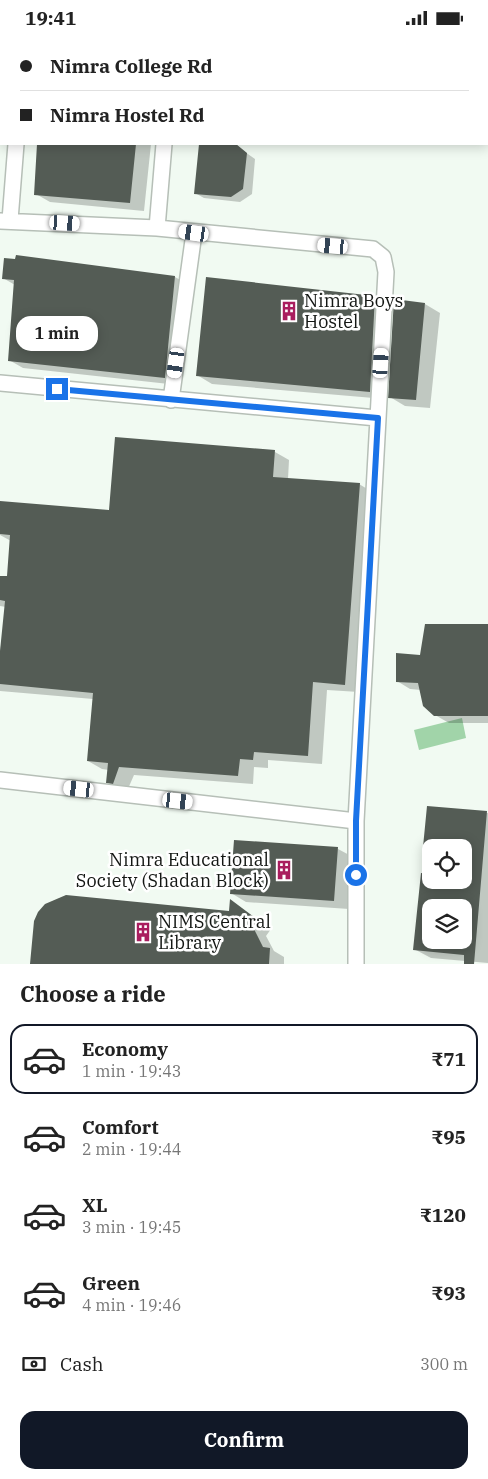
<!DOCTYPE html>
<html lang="en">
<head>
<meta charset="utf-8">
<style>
	:root { --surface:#fff; --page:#f6f6f6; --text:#222; --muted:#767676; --line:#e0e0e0; --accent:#111827 }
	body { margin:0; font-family:"IBM Plex Serif",serif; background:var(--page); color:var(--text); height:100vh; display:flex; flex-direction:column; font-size:19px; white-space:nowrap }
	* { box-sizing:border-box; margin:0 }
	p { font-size:16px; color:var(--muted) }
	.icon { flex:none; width:28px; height:28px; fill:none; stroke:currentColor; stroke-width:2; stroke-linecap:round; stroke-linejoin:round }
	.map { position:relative; height:929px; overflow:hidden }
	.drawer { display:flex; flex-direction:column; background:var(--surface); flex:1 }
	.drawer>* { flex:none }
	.hud { position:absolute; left:0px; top:0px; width:489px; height:110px; box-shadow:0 2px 12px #0003; display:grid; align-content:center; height:110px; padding:0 20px; background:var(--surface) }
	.fabs { position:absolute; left:422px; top:804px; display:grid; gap:10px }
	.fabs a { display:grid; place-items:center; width:50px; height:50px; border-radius:10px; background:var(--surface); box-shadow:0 2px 12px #0003; font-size:25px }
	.end { position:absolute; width:22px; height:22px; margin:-11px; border:6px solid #1a73e8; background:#fff; box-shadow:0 0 0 2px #fff }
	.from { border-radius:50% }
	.bubble { position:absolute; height:35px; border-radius:15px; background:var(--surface); box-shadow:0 2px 12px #0003; font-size:16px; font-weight:700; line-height:35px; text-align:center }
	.car { position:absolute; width:15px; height:30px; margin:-15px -8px; border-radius:6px; box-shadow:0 0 4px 1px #0007; background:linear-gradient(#fff 24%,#345 0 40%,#fff 0 76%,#345 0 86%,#fff 0) }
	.hud b { display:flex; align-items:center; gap:18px; height:48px; font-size:19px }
	.hud b+b { border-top:1px solid var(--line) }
	.hud i { width:12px; height:12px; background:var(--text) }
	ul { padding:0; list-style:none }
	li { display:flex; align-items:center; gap:15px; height:70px; margin:0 10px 8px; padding:0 10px; border:2px solid transparent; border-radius:15px }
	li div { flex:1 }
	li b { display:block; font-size:19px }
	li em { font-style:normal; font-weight:700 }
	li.selected { border-color:var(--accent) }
	li>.icon { width:45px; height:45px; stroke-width:1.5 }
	h2 { padding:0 20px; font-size:22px; line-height:60px }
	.pay { display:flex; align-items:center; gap:12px; height:55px; padding:0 20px; font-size:19px }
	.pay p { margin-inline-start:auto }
	.button { display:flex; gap:10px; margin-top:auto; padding:10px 20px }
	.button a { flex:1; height:58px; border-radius:15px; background:var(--accent); color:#fff; font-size:20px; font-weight:700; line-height:58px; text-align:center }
	.status { display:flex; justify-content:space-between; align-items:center; height:35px; padding:0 25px; background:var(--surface); direction:ltr }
	.status svg { height:14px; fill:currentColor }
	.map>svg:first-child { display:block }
	.garden { fill:#a1d4a9 }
	.shadow { fill:#0003; fill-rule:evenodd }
	.building { fill:#545c55; fill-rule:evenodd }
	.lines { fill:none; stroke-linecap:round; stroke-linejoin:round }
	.minor-casing { stroke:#b6bfb7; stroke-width:18 }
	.minor { stroke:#fff; stroke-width:15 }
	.route { stroke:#1a73e8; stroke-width:6 }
	.labels { text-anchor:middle; stroke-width:5; stroke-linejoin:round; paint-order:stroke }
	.poi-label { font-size:18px; fill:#131613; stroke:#fff; text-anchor:start }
</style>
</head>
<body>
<div class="status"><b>19:41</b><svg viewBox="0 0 49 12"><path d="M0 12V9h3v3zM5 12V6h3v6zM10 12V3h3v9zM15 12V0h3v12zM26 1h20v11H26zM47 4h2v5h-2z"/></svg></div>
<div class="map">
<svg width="488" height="929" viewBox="0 0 488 929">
	<rect width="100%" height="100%" fill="#f1faf2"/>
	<path class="garden" d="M 462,683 L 466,703 L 419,715 L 414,695 Z"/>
	<path class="shadow" d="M 44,0 L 178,0 L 44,1 Z
		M 38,109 L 151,109 L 144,176 L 50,167 L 36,159 Z
		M 200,109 L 235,110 L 255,124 L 252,159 L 240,167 L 204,163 L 195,158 Z
		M 175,242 L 189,250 L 178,350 L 23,333 L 9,325 L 15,250 L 3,243 Z
		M 375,263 L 390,271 L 385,364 L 212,349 L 197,340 Z
		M 425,269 L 440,278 L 430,373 L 405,371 L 390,362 Z
		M 275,417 L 289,425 L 288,444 L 359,449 L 374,458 L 359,657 L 327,655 L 322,729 L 268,725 L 268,733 L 254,732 L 253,749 L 134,740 L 127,756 L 122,755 L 107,747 L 109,735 L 102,734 L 88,726 L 93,664 L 0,656 L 0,618 L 6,572 L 0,571 L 0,542 L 8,543 L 11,506 L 0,500 L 0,467 L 110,477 Z
		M 488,590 L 488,688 L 449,688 L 435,680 L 421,655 L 410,654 L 397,646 L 421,621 Z
		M 428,772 L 488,778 L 488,928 L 431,923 L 416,915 ZM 431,812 L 464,812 L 464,845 L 431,845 ZM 431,872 L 464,872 L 464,905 L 431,905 Z
		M 338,814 L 353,822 L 349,874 L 246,867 L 231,858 Z
		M 231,866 L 271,894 L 266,901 L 274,916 L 284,922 L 284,929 L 31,929 L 230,877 Z"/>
	<path class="building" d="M 37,109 L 136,109 L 130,168 L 34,160 Z
		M 199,109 L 236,109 L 247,118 L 243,154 L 231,162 L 194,159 Z
		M 16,220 L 175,241 L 165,343 L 8,326 L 14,245 L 2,244 L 4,223 L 15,224 Z
		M 206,242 L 375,261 L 370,357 L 196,341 Z
		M 394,264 L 425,268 L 416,365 L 388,363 Z
		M 115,402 L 275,415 L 273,442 L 360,448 L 345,650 L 313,647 L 308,721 L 254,717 L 253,725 L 240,724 L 238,741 L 119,732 L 113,749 L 106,748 L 108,728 L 87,726 L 93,658 L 0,649 L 0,616 L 5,566 L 0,565 L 0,541 L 7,541 L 10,500 L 0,499 L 0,466 L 109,475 Z
		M 425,589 L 488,589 L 488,681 L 434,681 L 423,671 L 418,648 L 396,647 L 396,618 L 420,620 Z
		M 427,771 L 487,776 L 474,929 L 464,929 L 464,920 L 413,915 L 421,838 L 431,839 L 431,845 L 464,845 L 464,812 L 423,812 ZM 431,872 L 464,872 L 464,905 L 431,905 Z
		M 234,805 L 338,812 L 334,866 L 230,859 Z
		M 66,860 L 229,876 L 230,864 L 258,885 L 253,892 L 263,912 L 270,913 L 269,929 L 30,929 L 34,886 L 38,877 L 45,869 Z"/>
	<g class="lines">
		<defs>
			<path id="minor" d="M 24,1 L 24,0
				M 173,1 L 174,0
				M 10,185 L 16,109
				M 0,186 L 157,193 L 373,214 L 383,222 L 386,237 L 356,786 L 356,929
				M 157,193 L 164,109
				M 0,348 L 377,383
				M 171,365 L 194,198
				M 0,745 L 356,786"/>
		</defs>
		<use href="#minor" class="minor-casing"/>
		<use href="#minor" class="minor"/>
	</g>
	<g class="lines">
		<path class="route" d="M 57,354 L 378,383 L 356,786 L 356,840"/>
	</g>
	<defs>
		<symbol id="building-bare" viewBox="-9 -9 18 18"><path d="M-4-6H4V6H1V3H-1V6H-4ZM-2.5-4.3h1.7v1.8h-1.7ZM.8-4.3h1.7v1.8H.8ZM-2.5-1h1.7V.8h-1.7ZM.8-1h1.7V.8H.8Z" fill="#a91d5e" stroke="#fff" stroke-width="2.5" paint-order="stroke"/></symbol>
	</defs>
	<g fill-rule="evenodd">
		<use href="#building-bare" x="275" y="262" width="28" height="28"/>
		<use href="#building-bare" x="270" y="821" width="28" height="28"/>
		<use href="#building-bare" x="129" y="883" width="28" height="28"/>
	</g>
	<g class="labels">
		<g class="poi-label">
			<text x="304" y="272">Nimra Boys<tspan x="304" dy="21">Hostel</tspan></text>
			<text x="269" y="831" text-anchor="end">Nimra Educational<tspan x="269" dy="21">Society (Shadan Block)</tspan></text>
			<text x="158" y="893">NIMS Central<tspan x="158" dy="21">Library</tspan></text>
		</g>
	</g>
</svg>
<div class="fabs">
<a><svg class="icon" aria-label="locate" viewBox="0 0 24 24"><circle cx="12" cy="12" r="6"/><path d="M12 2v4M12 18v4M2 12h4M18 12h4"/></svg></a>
<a><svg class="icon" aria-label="layers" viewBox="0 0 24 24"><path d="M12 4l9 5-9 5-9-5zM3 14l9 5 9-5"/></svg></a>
</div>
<i class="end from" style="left:356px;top:840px"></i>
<i class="end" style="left:57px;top:354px"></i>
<div class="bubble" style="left:16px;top:281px;width:82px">1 min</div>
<i class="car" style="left:65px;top:188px;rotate:93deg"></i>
<i class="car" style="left:194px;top:198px;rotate:278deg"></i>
<i class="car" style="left:333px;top:211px;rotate:275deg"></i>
<i class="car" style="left:176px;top:328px;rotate:188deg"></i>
<i class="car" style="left:381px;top:328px;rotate:4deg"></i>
<i class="car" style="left:79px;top:754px;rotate:276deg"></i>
<i class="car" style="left:178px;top:766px;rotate:96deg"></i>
<div class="hud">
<b><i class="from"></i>Nimra College Rd</b>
<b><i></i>Nimra Hostel Rd</b>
</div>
</div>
<section class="drawer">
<h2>Choose a ride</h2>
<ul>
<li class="selected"><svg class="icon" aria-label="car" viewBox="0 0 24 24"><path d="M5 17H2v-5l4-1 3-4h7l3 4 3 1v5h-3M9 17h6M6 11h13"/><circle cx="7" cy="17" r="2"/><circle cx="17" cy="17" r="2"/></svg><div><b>Economy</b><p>1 min · 19:43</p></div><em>₹71</em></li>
<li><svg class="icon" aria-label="car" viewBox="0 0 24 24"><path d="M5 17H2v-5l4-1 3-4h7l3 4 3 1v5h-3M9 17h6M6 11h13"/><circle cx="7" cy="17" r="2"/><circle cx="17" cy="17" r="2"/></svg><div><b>Comfort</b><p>2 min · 19:44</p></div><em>₹95</em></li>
<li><svg class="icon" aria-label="car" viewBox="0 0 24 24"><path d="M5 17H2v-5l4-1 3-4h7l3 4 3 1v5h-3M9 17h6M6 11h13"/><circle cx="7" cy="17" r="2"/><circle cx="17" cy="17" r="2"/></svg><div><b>XL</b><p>3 min · 19:45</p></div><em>₹120</em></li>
<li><svg class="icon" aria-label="car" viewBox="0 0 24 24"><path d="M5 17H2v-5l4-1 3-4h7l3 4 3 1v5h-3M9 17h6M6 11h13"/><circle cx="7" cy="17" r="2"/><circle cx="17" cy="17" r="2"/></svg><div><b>Green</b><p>4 min · 19:46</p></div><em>₹93</em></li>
</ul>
<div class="pay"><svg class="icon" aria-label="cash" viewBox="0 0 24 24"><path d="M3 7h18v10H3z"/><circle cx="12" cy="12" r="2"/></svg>Cash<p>300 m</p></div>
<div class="button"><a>Confirm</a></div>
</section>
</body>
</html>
